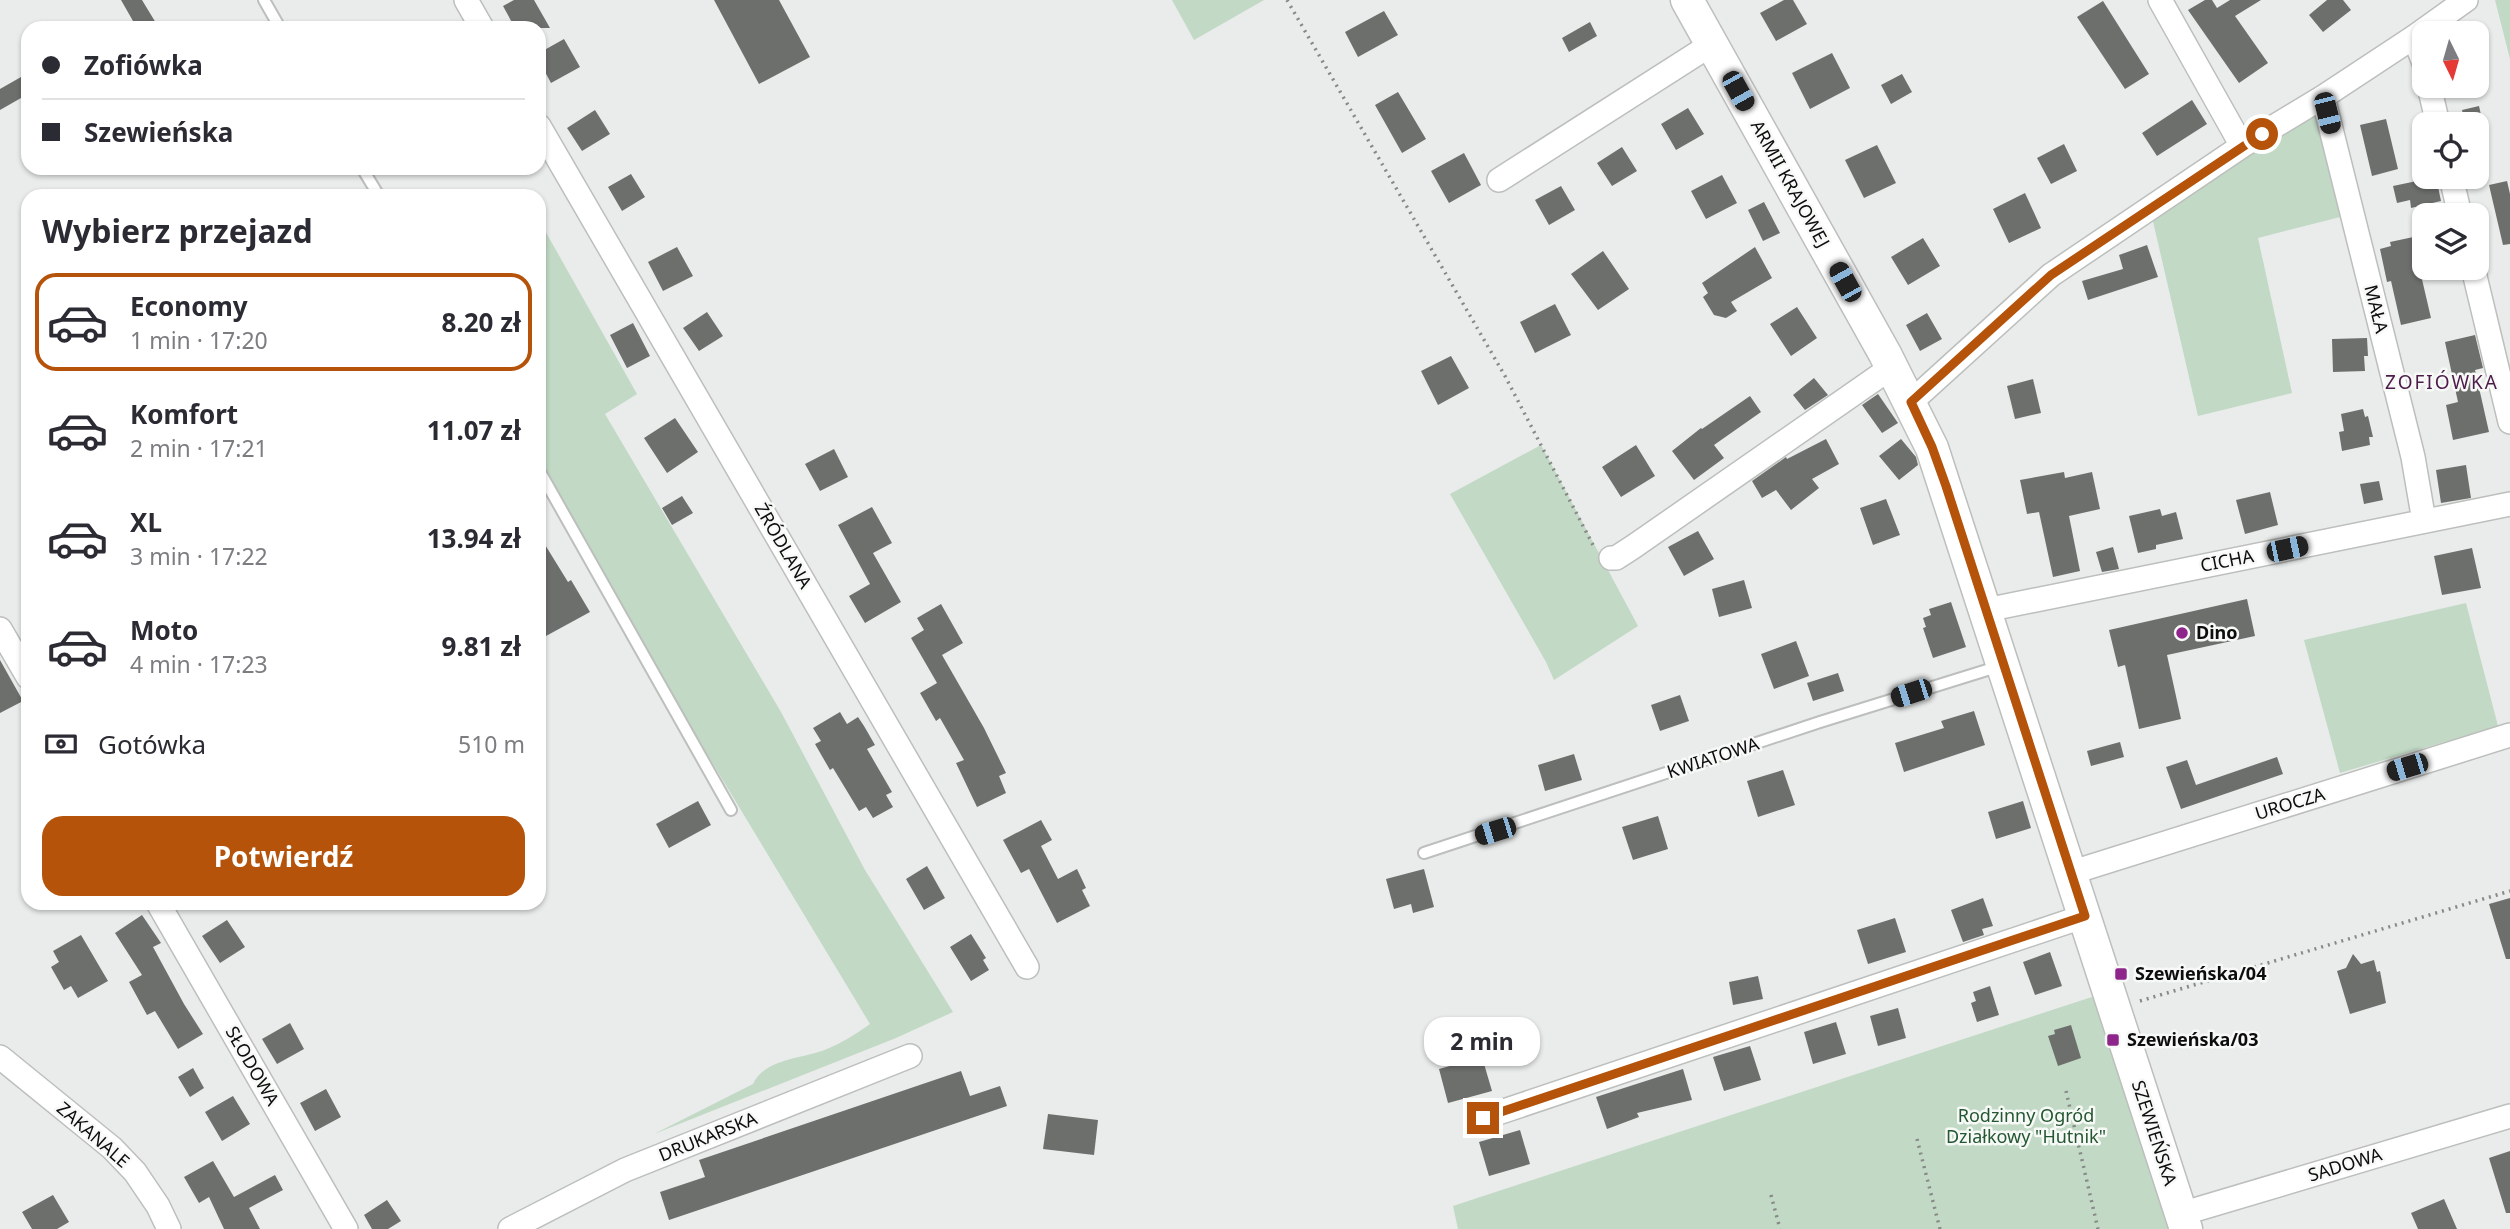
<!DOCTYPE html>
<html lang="pl">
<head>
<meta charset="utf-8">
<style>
	:root { --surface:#fff; --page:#f7f7f7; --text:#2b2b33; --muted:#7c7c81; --line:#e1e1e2; --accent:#b45309 }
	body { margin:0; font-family:"Noto Sans",sans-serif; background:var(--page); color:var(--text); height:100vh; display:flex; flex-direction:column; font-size:26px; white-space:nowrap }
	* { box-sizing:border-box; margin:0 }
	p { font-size:23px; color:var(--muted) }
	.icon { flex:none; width:38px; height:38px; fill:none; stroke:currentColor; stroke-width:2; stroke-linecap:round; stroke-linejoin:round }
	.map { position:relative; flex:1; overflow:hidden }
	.sheet { position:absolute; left:21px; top:189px; width:525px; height:721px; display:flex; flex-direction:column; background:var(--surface); border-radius:21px; box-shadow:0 2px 5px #0004 }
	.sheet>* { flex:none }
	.banner { position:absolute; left:21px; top:21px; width:525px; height:154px; border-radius:21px; box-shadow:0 2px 5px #0004; display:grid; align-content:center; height:154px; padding:0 21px; background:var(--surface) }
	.needle { width:46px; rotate:175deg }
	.fabs { position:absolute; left:2412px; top:21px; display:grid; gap:14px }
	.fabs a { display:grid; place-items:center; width:77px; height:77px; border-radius:14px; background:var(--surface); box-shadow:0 2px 5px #0004; font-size:35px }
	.end { position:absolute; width:32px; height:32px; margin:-16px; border:9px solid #b45309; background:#fff; box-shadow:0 0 0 4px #fff }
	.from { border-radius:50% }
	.bubble { position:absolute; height:49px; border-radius:21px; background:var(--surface); box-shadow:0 2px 5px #0004; font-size:23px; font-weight:700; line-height:49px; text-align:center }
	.car { position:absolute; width:21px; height:42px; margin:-21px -10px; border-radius:9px; box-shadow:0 0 5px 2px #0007; background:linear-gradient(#222 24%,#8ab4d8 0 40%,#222 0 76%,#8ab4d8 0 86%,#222 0) }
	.banner b { display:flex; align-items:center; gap:24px; height:66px; font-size:26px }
	.banner b+b { border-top:2px solid var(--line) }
	.banner i { width:18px; height:18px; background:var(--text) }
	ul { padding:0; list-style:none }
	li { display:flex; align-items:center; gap:21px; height:98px; margin:0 14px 10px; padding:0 7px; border:4px solid transparent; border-radius:21px }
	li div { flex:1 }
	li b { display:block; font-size:26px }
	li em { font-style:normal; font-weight:700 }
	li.on { border-color:var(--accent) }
	li>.icon { width:63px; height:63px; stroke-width:1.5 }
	h2 { padding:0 21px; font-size:32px; line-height:84px }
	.pay { display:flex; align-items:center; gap:18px; height:77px; padding:0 21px; font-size:26px }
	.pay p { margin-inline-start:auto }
	.cta { display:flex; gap:14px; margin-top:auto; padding:14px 21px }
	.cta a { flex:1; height:80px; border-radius:21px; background:var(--accent); color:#fff; font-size:28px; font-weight:700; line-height:80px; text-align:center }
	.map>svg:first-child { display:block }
	.green { fill:#c1d9c5 }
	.building { fill:#6d6f6d }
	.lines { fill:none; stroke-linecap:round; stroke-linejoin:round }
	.lane-casing { stroke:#bcbfbc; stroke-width:14 }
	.street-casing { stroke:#bcbfbc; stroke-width:26 }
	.secondary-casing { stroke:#bcbfbc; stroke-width:35 }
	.path { stroke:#878987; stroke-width:3.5; stroke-dasharray:2 5; stroke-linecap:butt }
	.lane { stroke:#fff; stroke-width:10 }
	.street { stroke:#fff; stroke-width:23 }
	.secondary { stroke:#fff; stroke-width:32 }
	.route { stroke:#b45309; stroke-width:9 }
	.poi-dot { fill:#8e258a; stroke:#f7f9f7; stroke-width:2.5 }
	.labels { text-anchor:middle; stroke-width:5; stroke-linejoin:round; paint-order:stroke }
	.street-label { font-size:18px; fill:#0c0d0c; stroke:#f7f9f7 }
	.poi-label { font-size:18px; font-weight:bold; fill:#0c0d0c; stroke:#f7f9f7; text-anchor:start }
	.park-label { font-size:18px; fill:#245731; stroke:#f7f9f7 }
	.neighbourhood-label { font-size:19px; letter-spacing:2px; fill:#4d1b4a; stroke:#f7f9f7 }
</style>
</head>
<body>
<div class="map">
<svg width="2510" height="1229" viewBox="0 0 2510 1229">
	<rect width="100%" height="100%" fill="#e9ecea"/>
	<path class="green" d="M 1172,0 L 1264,0 L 1194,40 Z
		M 2495,0 L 2510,0 L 2510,59 Z
		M 2317,108 L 2352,214 L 2258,238 L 2292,393 L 2198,416 L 2152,217 Z
		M 539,220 L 637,394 L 605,414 L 781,712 L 865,870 L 953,1012 L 896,1038 L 654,1134 L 753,1084 C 765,1058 803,1059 827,1049 C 842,1043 856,1034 870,1024 L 666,686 L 539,460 Z
		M 1541,445 L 1638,626 L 1554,680 L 1546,662 L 1450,494 Z
		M 2466,603 L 2498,726 L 2340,773 L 2304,640 Z
		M 2095,996 L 2168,1229 L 1458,1229 L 1453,1206 Z"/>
	<path class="building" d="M 121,0 L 142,0 L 159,28 L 137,28 Z
		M 514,0 L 534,0 L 550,28 L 515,28 L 503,6 Z
		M 714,0 L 779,0 L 810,57 L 759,84 Z
		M 1784,0 L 1793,0 L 1807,24 L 1776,41 L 1760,13 Z
		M 2205,0 L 2212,0 L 2217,8 L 2230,0 L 2261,0 L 2235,16 L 2268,63 L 2239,83 L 2188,10 Z
		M 2327,0 L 2343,0 L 2351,10 L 2323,32 L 2309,15 Z
		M 2103,1 L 2149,74 L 2125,89 L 2077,17 Z
		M 1384,11 L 1398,35 L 1358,57 L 1345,32 Z
		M 1590,22 L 1597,36 L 1569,52 L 1562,38 Z
		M 564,39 L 580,67 L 551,83 L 544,70 L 539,73 L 539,53 Z
		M 1832,53 L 1850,88 L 1810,109 L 1792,73 Z
		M 28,73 L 28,94 L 0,110 L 0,89 Z
		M 1902,74 L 1912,92 L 1891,104 L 1881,85 Z
		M 1398,92 L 1426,139 L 1402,153 L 1375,105 Z
		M 2192,100 L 2207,124 L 2157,156 L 2142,133 Z
		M 2479,106 L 2483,124 L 2465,124 L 2462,110 Z
		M 1688,108 L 1704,134 L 1676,150 L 1661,124 Z
		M 595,110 L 610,134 L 582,151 L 567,128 Z
		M 2386,119 L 2398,169 L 2372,176 L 2360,125 Z
		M 2064,144 L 2077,171 L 2051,184 L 2037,158 Z
		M 1877,145 L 1896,183 L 1864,198 L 1845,160 Z
		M 1622,147 L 1637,171 L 1612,186 L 1597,163 Z
		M 1464,153 L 1481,185 L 1449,203 L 1431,171 Z
		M 631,174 L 645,197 L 622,211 L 608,187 Z
		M 1722,175 L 1737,203 L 1706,219 L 1691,191 Z
		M 2436,177 L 2441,201 L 2411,208 L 2410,200 L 2397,203 L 2393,186 Z
		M 2507,181 L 2510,194 L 2510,244 L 2503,245 L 2489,185 Z
		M 1561,186 L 1575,210 L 1549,225 L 1535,200 Z
		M 2025,193 L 2041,228 L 2009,243 L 1993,209 Z
		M 1764,202 L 1780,233 L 1763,241 L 1748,210 Z
		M 2418,236 L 2426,273 L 2421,275 L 2431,318 L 2401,325 L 2391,281 L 2387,282 L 2380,249 L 2391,246 L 2390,242 Z
		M 1923,238 L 1940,266 L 1908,285 L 1891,257 Z
		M 2147,245 L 2158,277 L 2088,300 L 2082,281 L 2123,269 L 2119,255 Z
		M 677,247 L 693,276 L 663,291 L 648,262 Z
		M 1755,247 L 1772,278 L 1731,302 L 1737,311 L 1726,318 L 1714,315 L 1703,297 L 1708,293 L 1702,283 Z
		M 1603,251 L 1629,289 L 1598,310 L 1571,274 Z
		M 1555,304 L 1571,335 L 1535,353 L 1520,322 Z
		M 1797,307 L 1817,338 L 1791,356 L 1770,324 Z
		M 707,312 L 723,336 L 699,351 L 683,328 Z
		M 1927,313 L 1942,339 L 1920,351 L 1906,325 Z
		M 633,323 L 650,356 L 627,368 L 610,335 Z
		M 2475,335 L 2483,368 L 2475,370 L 2489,432 L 2453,440 L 2446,405 L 2458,402 L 2445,342 Z
		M 2367,338 L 2368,356 L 2364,356 L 2365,371 L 2333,372 L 2332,339 Z
		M 1451,356 L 1469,388 L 1438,405 L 1421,371 Z
		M 1814,378 L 1828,395 L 1805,410 L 1793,395 Z
		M 2033,379 L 2041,413 L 2015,419 L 2007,386 Z
		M 1878,394 L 1898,423 L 1882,433 L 1862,405 Z
		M 1750,396 L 1761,412 L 1714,445 L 1724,458 L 1694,480 L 1672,451 L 1701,428 L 1702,429 Z
		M 2363,409 L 2365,417 L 2368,416 L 2373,437 L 2369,437 L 2370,445 L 2342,451 L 2339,432 L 2344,431 L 2341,414 Z
		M 675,418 L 698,452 L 667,473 L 644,438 Z
		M 1826,439 L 1839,464 L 1812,479 L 1819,488 L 1791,510 L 1776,490 L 1762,498 L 1752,481 L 1786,457 L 1787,459 Z
		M 1901,439 L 1916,457 L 1918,465 L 1899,480 L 1879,456 Z
		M 1636,445 L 1655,476 L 1621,497 L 1602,467 Z
		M 834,449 L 848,477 L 820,491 L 805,464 Z
		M 2466,465 L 2471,498 L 2441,503 L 2436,470 Z
		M 2064,472 L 2065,478 L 2092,472 L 2100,509 L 2069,516 L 2080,571 L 2053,577 L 2039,512 L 2027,514 L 2020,480 Z
		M 2379,481 L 2383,500 L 2364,504 L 2360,484 Z
		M 2270,492 L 2278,525 L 2245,534 L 2236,500 Z
		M 682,496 L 693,513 L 672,525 L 662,508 Z
		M 1886,499 L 1900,535 L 1873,545 L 1860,508 Z
		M 872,507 L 892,543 L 873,553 L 901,602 L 865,623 L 849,596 L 870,584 L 838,525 Z
		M 2160,509 L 2162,516 L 2176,512 L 2183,539 L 2156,545 L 2156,549 L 2138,553 L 2129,516 Z
		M 1698,531 L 1714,559 L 1684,576 L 1668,547 Z
		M 539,535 L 568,582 L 571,580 L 590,612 L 546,636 L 539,624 Z
		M 2113,547 L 2119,569 L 2102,572 L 2096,552 Z
		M 2472,548 L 2481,588 L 2442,595 L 2434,556 Z
		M 1744,580 L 1752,608 L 1719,617 L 1712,589 Z
		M 2247,599 L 2255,636 L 2167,655 L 2181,719 L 2139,729 L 2125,665 L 2118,667 L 2109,630 Z
		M 1951,602 L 1966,647 L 1933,658 L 1923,628 L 1926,627 L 1923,618 L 1931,615 L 1929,609 Z
		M 941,604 L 963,643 L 942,655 L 984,728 L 1006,773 L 999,776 L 1006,793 L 977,807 L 956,763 L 964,760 L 940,718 L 936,721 L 920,693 L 937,683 L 911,638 L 924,630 L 917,618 Z
		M 1796,641 L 1809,676 L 1774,689 L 1761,654 Z
		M 0,660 L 23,701 L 0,713 Z
		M 1838,673 L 1844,691 L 1813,701 L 1807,683 Z
		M 1680,695 L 1689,721 L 1660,731 L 1651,705 Z
		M 1974,711 L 1985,745 L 1904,772 L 1895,743 L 1944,728 L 1941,721 Z
		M 840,712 L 847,724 L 858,717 L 864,726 L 875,745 L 867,749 L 892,792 L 886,795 L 893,807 L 873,818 L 866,807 L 859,811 L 833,768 L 830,770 L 815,744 L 821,741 L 813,728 Z
		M 2120,742 L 2124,757 L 2091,766 L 2087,751 Z
		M 1574,754 L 1582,780 L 1545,791 L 1538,765 Z
		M 2277,757 L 2283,774 L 2181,809 L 2166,767 L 2187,760 L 2196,785 Z
		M 1783,770 L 1795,805 L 1758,817 L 1747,781 Z
		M 698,801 L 711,825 L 669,848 L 656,824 Z
		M 2023,801 L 2031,828 L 1996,839 L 1988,812 Z
		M 1658,816 L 1668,849 L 1633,860 L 1622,827 Z
		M 1041,820 L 1052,840 L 1041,846 L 1058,879 L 1077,869 L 1086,888 L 1082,890 L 1090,906 L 1057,923 L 1029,869 L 1021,873 L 1003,840 Z
		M 927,866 L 945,898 L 924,910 L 906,879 Z
		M 1424,869 L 1434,907 L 1413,913 L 1411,904 L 1394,909 L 1386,879 Z
		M 1983,898 L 1993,926 L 1982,929 L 1984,935 L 1963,942 L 1951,910 Z
		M 2510,898 L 2510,959 L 2506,959 L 2489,904 Z
		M 142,915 L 161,943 L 153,947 L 184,1004 L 203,1034 L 178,1049 L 155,1011 L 147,1015 L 129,982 L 142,975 L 115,933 Z
		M 1895,918 L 1906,952 L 1868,964 L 1857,930 Z
		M 227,920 L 245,947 L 220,963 L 202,936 Z
		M 971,934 L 986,958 L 983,960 L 989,970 L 971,981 L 950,947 Z
		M 81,935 L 108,981 L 78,998 L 71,986 L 64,990 L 51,967 L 59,962 L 53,951 Z
		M 2050,952 L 2062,986 L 2035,995 L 2023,962 Z
		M 2353,954 L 2361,964 L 2374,960 L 2377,972 L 2380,971 L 2386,1003 L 2350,1014 L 2337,971 L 2346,968 Z
		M 1758,976 L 1763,999 L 1733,1005 L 1729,982 Z
		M 1990,986 L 1999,1015 L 1977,1022 L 1971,1003 L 1976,1001 L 1973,992 Z
		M 1898,1008 L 1906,1038 L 1878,1046 L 1870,1016 Z
		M 1836,1022 L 1846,1054 L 1813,1064 L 1804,1032 Z
		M 290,1023 L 304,1049 L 277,1064 L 262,1039 Z
		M 2071,1025 L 2081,1058 L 2058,1066 L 2048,1036 L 2055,1034 L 2054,1030 Z
		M 1750,1046 L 1761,1080 L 1724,1091 L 1713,1057 Z
		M 1482,1057 L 1492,1091 L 1448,1103 L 1439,1069 Z
		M 193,1068 L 204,1088 L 190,1097 L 178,1077 Z
		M 1683,1069 L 1692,1100 L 1637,1113 L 1639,1117 L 1607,1129 L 1596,1097 Z
		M 961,1071 L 970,1096 L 1000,1086 L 1007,1106 L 669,1220 L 660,1192 L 705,1177 L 699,1160 Z
		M 326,1089 L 341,1117 L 315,1131 L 300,1103 Z
		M 233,1096 L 250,1124 L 222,1141 L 205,1112 Z
		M 1048,1114 L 1098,1120 L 1094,1155 L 1043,1149 Z
		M 1520,1130 L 1530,1164 L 1489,1176 L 1479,1142 Z
		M 2510,1151 L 2510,1213 L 2506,1213 L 2489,1158 Z
		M 213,1161 L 234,1197 L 275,1175 L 283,1190 L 249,1208 L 260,1229 L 224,1229 L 209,1197 L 199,1203 L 184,1177 Z
		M 53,1195 L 69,1222 L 57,1229 L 32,1229 L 22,1212 Z
		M 2444,1199 L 2457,1229 L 2418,1229 L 2411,1213 Z
		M 387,1200 L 401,1221 L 388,1229 L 372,1229 L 364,1215 Z"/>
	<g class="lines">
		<defs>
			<path id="lane" d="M 264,0 L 280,28
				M 362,168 L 379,196
				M 539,470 L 731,810
				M 1424,853 L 1820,722 L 2000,666"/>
			<path id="street" d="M 466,0 L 482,28
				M 2160,0 L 2242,146
				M 2414,37 L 2424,63
				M 2429,86 L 2438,124
				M 2323,97 L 2413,457 L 2424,521
				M 539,126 L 1027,967
				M 2451,177 L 2460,215
				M 1499,180 L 1712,44
				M 2473,268 L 2510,422
				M 1911,402 L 2051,275 L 2242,146 L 2323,97 L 2414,37 L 2466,0
				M 1611,558 L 1616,558 L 1633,547 L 1892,367
				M 1986,610 L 2510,504
				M 0,629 L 28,677
				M 2070,873 L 2510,735
				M 158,903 L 346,1229
				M 0,1057 L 112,1148 L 135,1172 L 158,1206 L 169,1229
				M 1483,1118 L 2085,916
				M 2181,1214 L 2510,1116
				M 510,1229 L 625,1170 L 910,1056"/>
			<path id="secondary" d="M 1687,0 L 1885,354 L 1932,448 L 2186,1229"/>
		</defs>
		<use href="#lane" class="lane-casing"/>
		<use href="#street" class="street-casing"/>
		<use href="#secondary" class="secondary-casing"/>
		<path class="path" d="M 1287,0 L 1505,376 L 1593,545
			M 2140,1001 L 2510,891
			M 2066,1091 L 2098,1229
			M 1917,1139 L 1940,1229
			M 1771,1195 L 1780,1229"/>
		<use href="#lane" class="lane"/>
		<use href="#street" class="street"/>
		<use href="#secondary" class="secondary"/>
	</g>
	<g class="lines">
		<path class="route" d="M 1483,1118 L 2085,916 L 1946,486 L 1932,447 L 1911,402 L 2051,275 L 2262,134"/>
	</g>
	<g class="poi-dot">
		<circle cx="2182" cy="633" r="7"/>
		<rect x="2114" y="967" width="14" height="14" rx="3.5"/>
		<rect x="2106" y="1033" width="14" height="14" rx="3.5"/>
	</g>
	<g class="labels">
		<g class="street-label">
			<text transform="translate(1790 184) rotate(61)" y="6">ARMII KRAJOWEJ</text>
			<text transform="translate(2376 309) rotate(76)" y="6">MAŁA</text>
			<text transform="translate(783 546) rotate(60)" y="6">ŹRÓDLANA</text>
			<text transform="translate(2227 561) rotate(-11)" y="6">CICHA</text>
			<text transform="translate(1713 758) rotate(-18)" y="6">KWIATOWA</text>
			<text transform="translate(2290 804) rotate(-17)" y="6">UROCZA</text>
			<text transform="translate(252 1066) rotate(60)" y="6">SŁODOWA</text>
			<text transform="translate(2154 1133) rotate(72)" y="6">SZEWIEŃSKA</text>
			<text transform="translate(93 1135) rotate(41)" y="6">ZAKANALE</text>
			<text transform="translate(708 1137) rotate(-22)" y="6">DRUKARSKA</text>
			<text transform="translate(2345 1165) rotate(-17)" y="6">SADOWA</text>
		</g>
		<g class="poi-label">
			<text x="2196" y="639">Dino</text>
			<text x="2135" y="980">Szewieńska/04</text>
			<text x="2127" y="1046">Szewieńska/03</text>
		</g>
		<g class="park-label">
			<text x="2026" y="1122">Rodzinny Ogród<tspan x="2026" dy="21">Działkowy "Hutnik"</tspan></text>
		</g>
		<g class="neighbourhood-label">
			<text x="2442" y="389">ZOFIÓWKA</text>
		</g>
	</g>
</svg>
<div class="fabs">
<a><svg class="needle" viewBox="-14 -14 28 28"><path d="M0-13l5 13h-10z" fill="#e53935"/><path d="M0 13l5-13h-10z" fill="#7c7c81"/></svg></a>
<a><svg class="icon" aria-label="locate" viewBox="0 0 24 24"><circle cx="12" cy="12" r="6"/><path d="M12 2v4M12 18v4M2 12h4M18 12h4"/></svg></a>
<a><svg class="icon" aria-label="layers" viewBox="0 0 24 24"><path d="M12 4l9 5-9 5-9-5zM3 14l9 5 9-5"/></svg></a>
</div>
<i class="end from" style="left:2262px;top:134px"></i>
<i class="end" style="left:1483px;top:1118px"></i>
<div class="bubble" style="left:1424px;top:1017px;width:116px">2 min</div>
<i class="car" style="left:1738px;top:91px;rotate:151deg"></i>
<i class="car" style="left:2327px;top:113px;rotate:166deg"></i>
<i class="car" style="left:1845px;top:282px;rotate:331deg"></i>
<i class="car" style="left:2287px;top:549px;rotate:78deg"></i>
<i class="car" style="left:1911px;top:693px;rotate:252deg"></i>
<i class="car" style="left:2407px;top:767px;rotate:253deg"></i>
<i class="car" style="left:1495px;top:831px;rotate:253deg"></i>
<div class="banner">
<b><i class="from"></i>Zofiówka</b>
<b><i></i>Szewieńska</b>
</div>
<section class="sheet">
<h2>Wybierz przejazd</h2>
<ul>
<li class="on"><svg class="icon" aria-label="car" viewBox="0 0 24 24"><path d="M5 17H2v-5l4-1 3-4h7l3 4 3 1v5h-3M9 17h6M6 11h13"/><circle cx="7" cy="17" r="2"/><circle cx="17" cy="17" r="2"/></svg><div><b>Economy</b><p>1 min · 17:20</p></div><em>8.20 zł</em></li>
<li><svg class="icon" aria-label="car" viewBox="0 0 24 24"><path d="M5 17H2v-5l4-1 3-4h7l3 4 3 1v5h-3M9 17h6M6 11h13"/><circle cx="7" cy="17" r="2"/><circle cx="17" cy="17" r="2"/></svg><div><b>Komfort</b><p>2 min · 17:21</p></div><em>11.07 zł</em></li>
<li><svg class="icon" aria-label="car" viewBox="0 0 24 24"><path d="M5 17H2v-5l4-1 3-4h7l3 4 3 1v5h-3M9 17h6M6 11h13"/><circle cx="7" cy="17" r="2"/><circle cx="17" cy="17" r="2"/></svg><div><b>XL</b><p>3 min · 17:22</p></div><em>13.94 zł</em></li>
<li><svg class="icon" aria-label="car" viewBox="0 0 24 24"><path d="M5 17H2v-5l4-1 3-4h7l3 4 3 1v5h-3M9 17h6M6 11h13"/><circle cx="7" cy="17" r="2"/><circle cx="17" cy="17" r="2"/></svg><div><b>Moto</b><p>4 min · 17:23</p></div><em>9.81 zł</em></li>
</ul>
<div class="pay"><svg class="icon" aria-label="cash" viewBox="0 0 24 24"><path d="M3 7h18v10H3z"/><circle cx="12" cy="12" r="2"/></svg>Gotówka<p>510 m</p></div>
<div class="cta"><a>Potwierdź</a></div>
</section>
</div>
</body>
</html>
